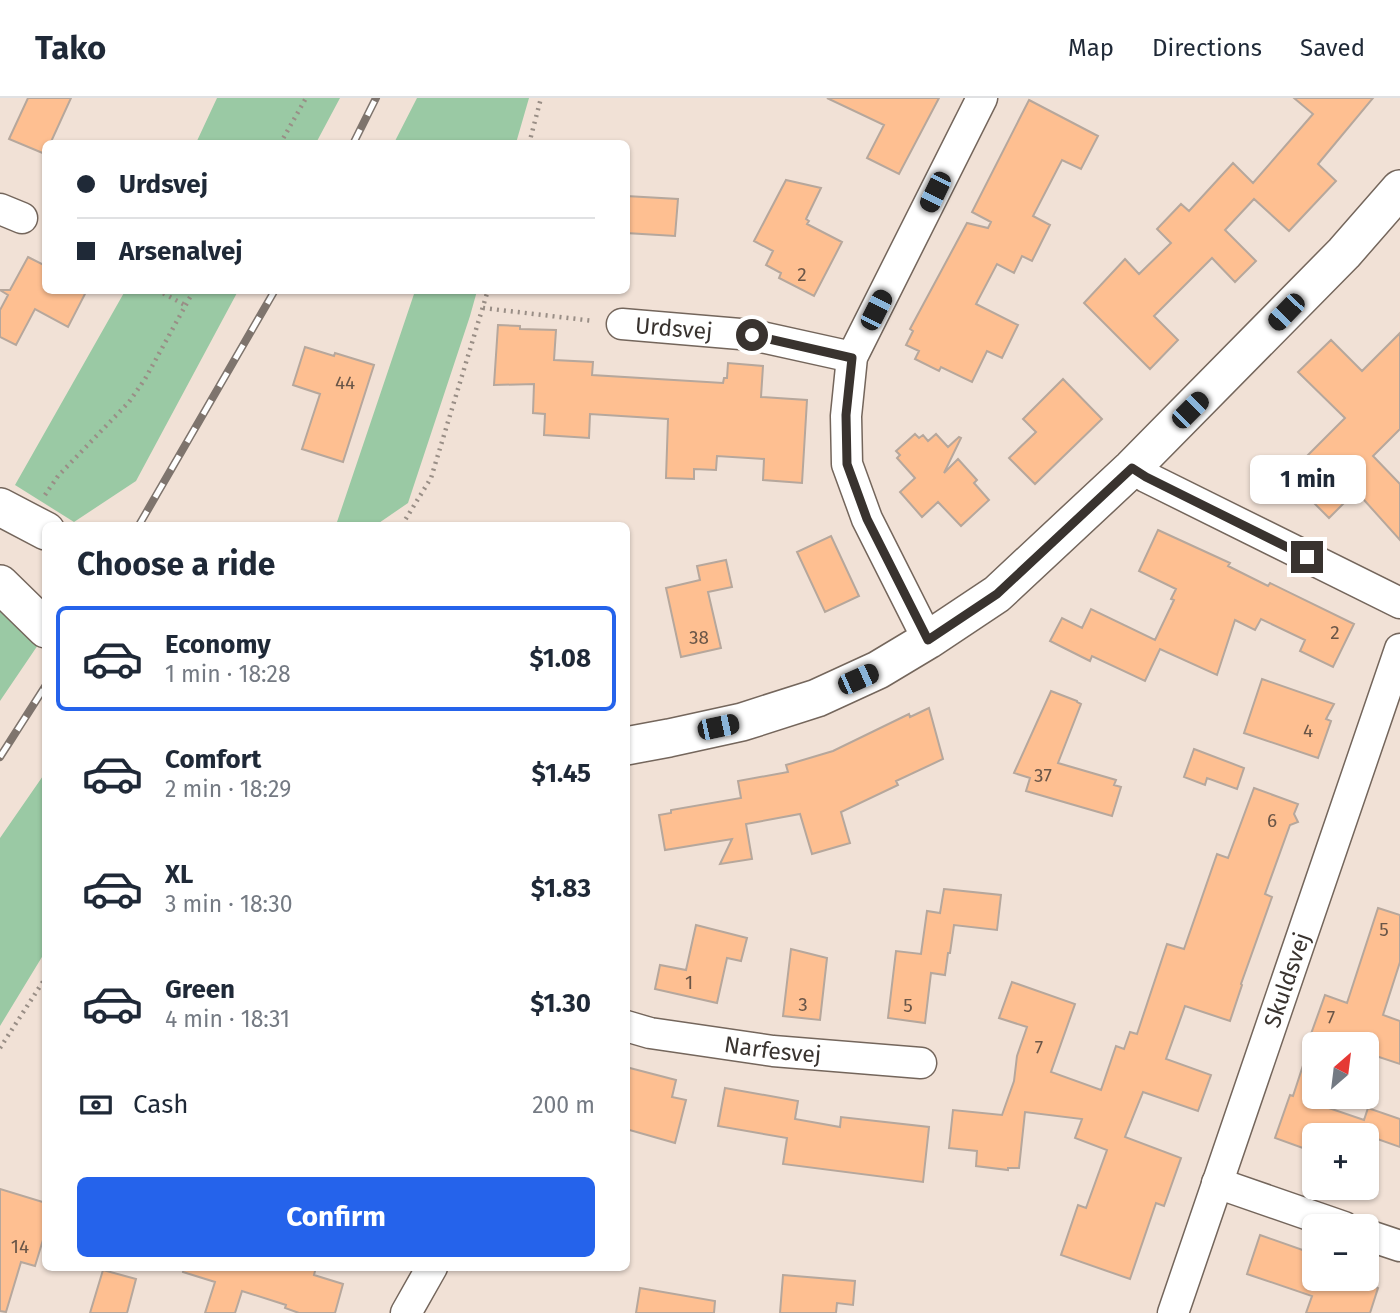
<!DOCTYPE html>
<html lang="en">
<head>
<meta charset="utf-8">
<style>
	:root { --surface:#fff; --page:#f6f6f7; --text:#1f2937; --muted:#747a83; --line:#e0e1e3; --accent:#2563eb }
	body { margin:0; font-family:"Fira Sans",sans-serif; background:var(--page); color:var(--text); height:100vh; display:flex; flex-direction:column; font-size:26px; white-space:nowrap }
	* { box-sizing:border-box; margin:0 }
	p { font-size:23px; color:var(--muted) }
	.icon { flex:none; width:38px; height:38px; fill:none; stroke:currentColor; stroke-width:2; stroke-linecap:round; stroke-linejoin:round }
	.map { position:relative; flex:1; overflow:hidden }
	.details { position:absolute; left:42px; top:424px; width:588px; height:749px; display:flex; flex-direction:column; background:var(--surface); border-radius:10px; box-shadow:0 2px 5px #0004 }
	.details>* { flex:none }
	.guide { position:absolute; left:42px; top:42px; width:588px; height:154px; border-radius:10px; box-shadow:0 2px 5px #0004; display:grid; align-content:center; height:154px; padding:0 35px; background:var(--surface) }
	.needle { width:46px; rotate:28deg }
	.buttons { position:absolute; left:1302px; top:934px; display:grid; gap:14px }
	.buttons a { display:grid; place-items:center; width:77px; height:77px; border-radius:10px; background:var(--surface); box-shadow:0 2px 5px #0004; font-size:35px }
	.end { position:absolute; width:32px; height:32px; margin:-16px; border:9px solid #39332f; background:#fff; box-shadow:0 0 0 4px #fff }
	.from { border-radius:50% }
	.bubble { position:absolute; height:49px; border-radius:10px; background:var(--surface); box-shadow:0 2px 5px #0004; font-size:23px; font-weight:700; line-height:49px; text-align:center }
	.car { position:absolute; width:21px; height:42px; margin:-21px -10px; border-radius:9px; box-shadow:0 0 5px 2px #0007; background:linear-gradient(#222 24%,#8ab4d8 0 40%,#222 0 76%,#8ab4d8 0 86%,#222 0) }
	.guide b { display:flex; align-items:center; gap:24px; height:66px; font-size:26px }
	.guide b+b { border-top:2px solid var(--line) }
	.guide i { width:18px; height:18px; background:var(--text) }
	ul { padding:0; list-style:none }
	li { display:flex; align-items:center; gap:21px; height:105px; margin:0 14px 10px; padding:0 21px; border:4px solid transparent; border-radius:10px }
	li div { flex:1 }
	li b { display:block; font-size:26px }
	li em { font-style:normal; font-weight:700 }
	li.current { border-color:var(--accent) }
	li>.icon { width:63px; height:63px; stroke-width:1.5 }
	h2 { padding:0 35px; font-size:32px; line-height:84px }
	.pay { display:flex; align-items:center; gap:18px; height:77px; padding:0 35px; font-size:26px }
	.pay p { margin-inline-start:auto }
	.cta { display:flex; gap:14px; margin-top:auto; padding:14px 35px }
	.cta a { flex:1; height:80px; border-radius:10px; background:var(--accent); color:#fff; font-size:28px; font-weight:700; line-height:80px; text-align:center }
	header { display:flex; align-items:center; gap:42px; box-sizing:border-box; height:98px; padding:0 35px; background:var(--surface); border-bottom:2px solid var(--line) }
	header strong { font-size:33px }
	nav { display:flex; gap:38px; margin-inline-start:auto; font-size:24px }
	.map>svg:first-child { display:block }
	.green { fill:#9ac9a4 }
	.building { fill:#febf91; stroke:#b6a79c; stroke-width:2 }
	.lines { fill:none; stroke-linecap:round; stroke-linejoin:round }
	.minor-casing { stroke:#74665c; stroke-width:33 }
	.tertiary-casing { stroke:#74665c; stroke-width:40 }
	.path { stroke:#998e86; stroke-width:4.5; stroke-dasharray:2 5; stroke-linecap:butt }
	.minor { stroke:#fff; stroke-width:30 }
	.tertiary { stroke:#fff; stroke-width:37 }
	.rail-casing { stroke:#7e746d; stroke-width:8 }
	.rail { stroke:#fff; stroke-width:5; stroke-dasharray:16; stroke-linecap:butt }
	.route { stroke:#39332f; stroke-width:9 }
	.labels { text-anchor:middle; stroke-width:6; stroke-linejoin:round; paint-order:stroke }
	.number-label { font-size:19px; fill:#6a5648 }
	.street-label { font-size:23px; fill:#39332f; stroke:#fff }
</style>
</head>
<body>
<header>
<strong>Tako</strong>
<nav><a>Map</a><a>Directions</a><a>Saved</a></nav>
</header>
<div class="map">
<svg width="1400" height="1215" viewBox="0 0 1400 1215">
	<rect width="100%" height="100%" fill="#f1e1d6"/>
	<path class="green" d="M 217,0 L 340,0 L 316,45 L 196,45 Z
		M 417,0 L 529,0 L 516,45 L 394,45 Z
		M 125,193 L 238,193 L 136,383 L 74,424 L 15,387 Z
		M 415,193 L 477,193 L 470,218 L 408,405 L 376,427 L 336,427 Z
		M 0,502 L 40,544 L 0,603 Z
		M 45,675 L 45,854 L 0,928 L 0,740 Z"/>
	<path class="building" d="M 28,0 L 71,0 L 50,46 L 46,46 L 45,56 L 9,41 Z
		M 827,0 L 939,0 L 899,76 L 867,60 L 884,27 Z
		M 1294,0 L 1373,0 L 1318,66 L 1336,83 L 1289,133 L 1254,101 L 1225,132 L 1256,163 L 1235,184 L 1212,160 L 1154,218 L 1178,242 L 1150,271 L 1084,205 L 1125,161 L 1139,176 L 1171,145 L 1157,131 L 1181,106 L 1189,113 L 1233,65 L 1253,85 L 1313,16 Z
		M 1029,2 L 1098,38 L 1081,71 L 1062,62 L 1033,118 L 1050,127 L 1032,163 L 1022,158 L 1014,175 L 997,166 L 976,206 L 1018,227 L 1002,260 L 987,253 L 972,284 L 941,269 L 939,273 L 915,261 L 919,253 L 906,247 L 913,233 L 910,231 L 967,125 L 988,130 L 991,124 L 972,114 Z
		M 786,82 L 821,90 L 806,121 L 809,123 L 807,126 L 842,144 L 814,198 L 779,180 L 781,175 L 766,167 L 773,153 L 754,143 Z
		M 626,98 L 678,101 L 675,138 L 626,135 Z
		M 28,159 L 46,168 L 46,192 L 87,192 L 68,229 L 35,211 L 16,247 L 0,239 L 0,212 L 8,197 L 0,192 L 10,192 Z
		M 498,227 L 520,228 L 520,231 L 556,232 L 554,262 L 593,264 L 592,277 L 723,285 L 724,280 L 727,280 L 728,265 L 763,268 L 761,299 L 807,302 L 802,385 L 763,382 L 764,361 L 717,358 L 716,372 L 694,371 L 694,381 L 666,380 L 668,321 L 590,316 L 589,340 L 544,337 L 545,316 L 533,315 L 534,286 L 494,287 Z
		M 1400,235 L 1400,331 L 1373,358 L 1400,386 L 1400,442 L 1356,393 L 1329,420 L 1302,393 L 1321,373 L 1306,359 L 1345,320 L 1298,274 L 1331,242 L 1362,273 Z
		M 305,249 L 334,258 L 335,255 L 374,267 L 343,364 L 302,351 L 320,296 L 293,287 Z
		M 1063,281 L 1102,321 L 1035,386 L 1009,360 L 1036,334 L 1023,321 Z
		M 915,336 L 919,340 L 923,337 L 928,343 L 936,336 L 948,349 L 959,339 L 961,340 L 944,375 L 958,361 L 977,382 L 974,385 L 989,402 L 961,428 L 938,404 L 922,419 L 900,394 L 915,380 L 897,360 L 900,357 L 896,353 Z
		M 1158,432 L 1230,465 L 1228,468 L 1268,488 L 1270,485 L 1354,526 L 1333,569 L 1300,553 L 1305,542 L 1261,521 L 1255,532 L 1235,522 L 1217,577 L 1160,551 L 1145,583 L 1092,558 L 1090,563 L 1050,543 L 1062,520 L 1082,530 L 1091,511 L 1155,542 L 1174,502 L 1171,501 L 1176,491 L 1139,473 Z
		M 831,438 L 859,498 L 825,514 L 797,454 Z
		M 726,462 L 732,489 L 708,494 L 721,550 L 681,559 L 666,490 L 700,482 L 697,468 Z
		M 1262,581 L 1334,606 L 1326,621 L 1331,623 L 1318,660 L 1244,635 Z
		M 1051,593 L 1077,603 L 1077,604 L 1081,606 L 1058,665 L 1116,682 L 1114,687 L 1121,689 L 1112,718 L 1026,693 L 1030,680 L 1014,675 Z
		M 929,610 L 943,661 L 896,683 L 898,687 L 841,714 L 850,745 L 812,756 L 800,716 L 746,726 L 752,761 L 720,766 L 732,741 L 665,752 L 659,717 L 671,715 L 671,712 L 741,700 L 738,683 L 788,674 L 786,667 L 833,653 L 909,616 L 910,619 Z
		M 1194,651 L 1244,670 L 1237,691 L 1207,680 L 1205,687 L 1184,679 Z
		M 1254,690 L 1298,706 L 1294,716 L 1298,724 L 1290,727 L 1265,796 L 1272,799 L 1241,886 L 1242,887 L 1230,923 L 1185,908 L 1166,961 L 1211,977 L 1198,1013 L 1143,994 L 1125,1039 L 1181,1060 L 1164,1108 L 1156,1105 L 1130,1181 L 1061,1157 L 1078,1107 L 1086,1110 L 1107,1052 L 1075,1040 L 1082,1021 L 1025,1014 L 1019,1070 L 1008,1070 L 1008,1072 L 976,1068 L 977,1053 L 949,1050 L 953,1012 L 1002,1017 L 1014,983 L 1017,958 L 1027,929 L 999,920 L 1012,884 L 1075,906 L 1051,974 L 1101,992 L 1116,948 L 1124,951 L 1130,934 L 1137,936 L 1167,846 L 1184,851 L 1217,756 L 1228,760 Z
		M 944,791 L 1001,797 L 997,832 L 954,827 L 950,855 L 948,855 L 945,877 L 931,875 L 925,925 L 888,920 L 896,853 L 921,856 L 927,813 L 940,815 Z
		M 1378,810 L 1400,817 L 1400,864 L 1383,917 L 1400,923 L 1400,966 L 1367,955 L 1367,947 L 1343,947 L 1311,936 L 1325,897 L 1347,905 Z
		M 696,827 L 747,840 L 741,863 L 727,860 L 717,905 L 655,891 L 660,867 L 686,872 Z
		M 791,851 L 827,860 L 820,922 L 783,918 Z
		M 1310,946 L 1314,947 L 1314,1005 L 1364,1022 L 1368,1010 L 1400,1021 L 1400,1049 L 1369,1038 L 1314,1038 L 1314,1054 L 1275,1040 L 1290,997 L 1293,998 Z
		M 626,969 L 676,982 L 672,999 L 686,1002 L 675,1045 L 626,1031 Z
		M 725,990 L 798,1003 L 795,1021 L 840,1029 L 841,1019 L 929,1029 L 923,1084 L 783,1066 L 787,1040 L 718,1028 Z
		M 0,1091 L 46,1105 L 46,1132 L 35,1168 L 21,1164 L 6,1214 L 0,1213 Z
		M 1260,1137 L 1314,1156 L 1314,1192 L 1318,1181 L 1353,1181 L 1378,1190 L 1370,1215 L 1306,1215 L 1312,1198 L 1247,1176 Z
		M 184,1169 L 316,1169 L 314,1177 L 343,1186 L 335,1215 L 299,1215 L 285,1210 L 286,1207 L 242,1193 L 235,1215 L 205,1215 L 215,1184 L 183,1174 Z
		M 103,1172 L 136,1181 L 127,1215 L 90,1215 Z
		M 783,1177 L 855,1183 L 853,1207 L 837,1205 L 836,1215 L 780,1215 Z
		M 640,1190 L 715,1203 L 714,1215 L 636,1215 Z"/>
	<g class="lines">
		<defs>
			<g id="minor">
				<path d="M 0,111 L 22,120"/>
				<path id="s1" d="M 622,226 L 752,237 L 852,259"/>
				<path d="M 1132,370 L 1146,379 L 1400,505"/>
				<path d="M 928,542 L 867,421 L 847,366 L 846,318 L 852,259 L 982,0"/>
				<path id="s2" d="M 626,928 L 650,935 L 773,953 L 921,965"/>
				<path d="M 1217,1085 L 1344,1129"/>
				<path d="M 1367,1137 L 1400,1148"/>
				<path d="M 406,1215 L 432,1169"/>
				<path id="s3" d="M 1173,1215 L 1400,551"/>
			</g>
			<path id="tertiary" d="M 0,409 L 46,433
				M 0,486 L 46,531
				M 626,648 L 669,640 L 742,624 L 817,600 L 878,572 L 928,542 L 997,496 L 1132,370 L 1344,155 L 1400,91"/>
		</defs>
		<use href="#minor" class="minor-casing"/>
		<use href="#tertiary" class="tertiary-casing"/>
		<path class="path" d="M 280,46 L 306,0
			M 529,46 L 541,0
			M 157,192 L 185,207
			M 483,210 L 594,223
			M 45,397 L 58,378 L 129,304 L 145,281 L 194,192
			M 402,427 L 431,380 L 488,192
			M 0,950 L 46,879"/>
		<use href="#minor" class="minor"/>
		<use href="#tertiary" class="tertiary"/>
		<defs>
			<path id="rail" d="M 353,46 L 376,0
				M 139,427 L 275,192
				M 0,659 L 46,587"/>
		</defs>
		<use href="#rail" class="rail-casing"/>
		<use href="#rail" class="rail"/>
	</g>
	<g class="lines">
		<path class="route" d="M 752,237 L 852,260 L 846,317 L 847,366 L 867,421 L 928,542 L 997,496 L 1132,370 L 1146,379 L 1307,459"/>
	</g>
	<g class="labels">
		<g class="number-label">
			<text x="802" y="183">2</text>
			<text x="345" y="291">44</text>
			<text x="1335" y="541">2</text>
			<text x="699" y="546">38</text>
			<text x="1308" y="639">4</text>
			<text x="1043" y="684">37</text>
			<text x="1272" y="729">6</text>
			<text x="1384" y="838">5</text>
			<text x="689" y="891">1</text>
			<text x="803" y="913">3</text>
			<text x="908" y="914">5</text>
			<text x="1331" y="926">7</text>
			<text x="1039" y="956">7</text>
			<text x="20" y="1155">14</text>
		</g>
		<g class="street-label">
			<text dy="8" stroke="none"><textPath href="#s1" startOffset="52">Urdsvej</textPath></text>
			<text dy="8" stroke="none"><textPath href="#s3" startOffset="352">Skuldsvej</textPath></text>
			<text dy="8" stroke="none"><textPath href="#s2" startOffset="149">Narfesvej</textPath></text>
		</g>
	</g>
</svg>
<div class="buttons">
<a><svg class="needle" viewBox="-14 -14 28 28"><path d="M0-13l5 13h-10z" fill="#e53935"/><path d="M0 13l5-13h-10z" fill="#747a83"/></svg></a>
<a>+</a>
<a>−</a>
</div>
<i class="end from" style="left:752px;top:237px"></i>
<i class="end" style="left:1307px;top:459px"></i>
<div class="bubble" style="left:1250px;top:357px;width:116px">1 min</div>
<i class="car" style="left:935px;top:94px;rotate:206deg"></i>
<i class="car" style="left:876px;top:212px;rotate:27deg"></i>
<i class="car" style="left:1286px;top:214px;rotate:224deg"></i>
<i class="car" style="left:1190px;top:312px;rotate:45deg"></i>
<i class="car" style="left:858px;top:581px;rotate:66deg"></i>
<i class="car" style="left:718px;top:629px;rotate:78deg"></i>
<div class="guide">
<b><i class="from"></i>Urdsvej</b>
<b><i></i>Arsenalvej</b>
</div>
<section class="details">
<h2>Choose a ride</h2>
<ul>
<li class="current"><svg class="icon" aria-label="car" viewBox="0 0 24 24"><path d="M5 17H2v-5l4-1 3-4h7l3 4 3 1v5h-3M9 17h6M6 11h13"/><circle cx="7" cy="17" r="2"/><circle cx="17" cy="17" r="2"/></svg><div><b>Economy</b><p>1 min · 18:28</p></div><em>$1.08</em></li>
<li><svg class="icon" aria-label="car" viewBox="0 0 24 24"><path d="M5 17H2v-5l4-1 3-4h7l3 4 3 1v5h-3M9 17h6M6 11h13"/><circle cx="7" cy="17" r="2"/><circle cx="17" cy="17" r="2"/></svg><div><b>Comfort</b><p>2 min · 18:29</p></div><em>$1.45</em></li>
<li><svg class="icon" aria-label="car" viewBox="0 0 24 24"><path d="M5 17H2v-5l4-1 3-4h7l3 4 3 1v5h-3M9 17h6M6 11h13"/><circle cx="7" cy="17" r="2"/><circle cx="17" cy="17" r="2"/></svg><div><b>XL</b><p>3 min · 18:30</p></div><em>$1.83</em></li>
<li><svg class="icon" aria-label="car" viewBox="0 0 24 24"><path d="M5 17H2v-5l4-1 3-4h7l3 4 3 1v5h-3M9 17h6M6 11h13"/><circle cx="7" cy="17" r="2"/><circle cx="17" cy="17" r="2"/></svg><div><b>Green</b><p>4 min · 18:31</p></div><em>$1.30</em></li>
</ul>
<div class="pay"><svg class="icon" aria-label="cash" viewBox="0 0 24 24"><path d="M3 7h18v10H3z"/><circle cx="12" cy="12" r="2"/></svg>Cash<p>200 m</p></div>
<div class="cta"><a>Confirm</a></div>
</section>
</div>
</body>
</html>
